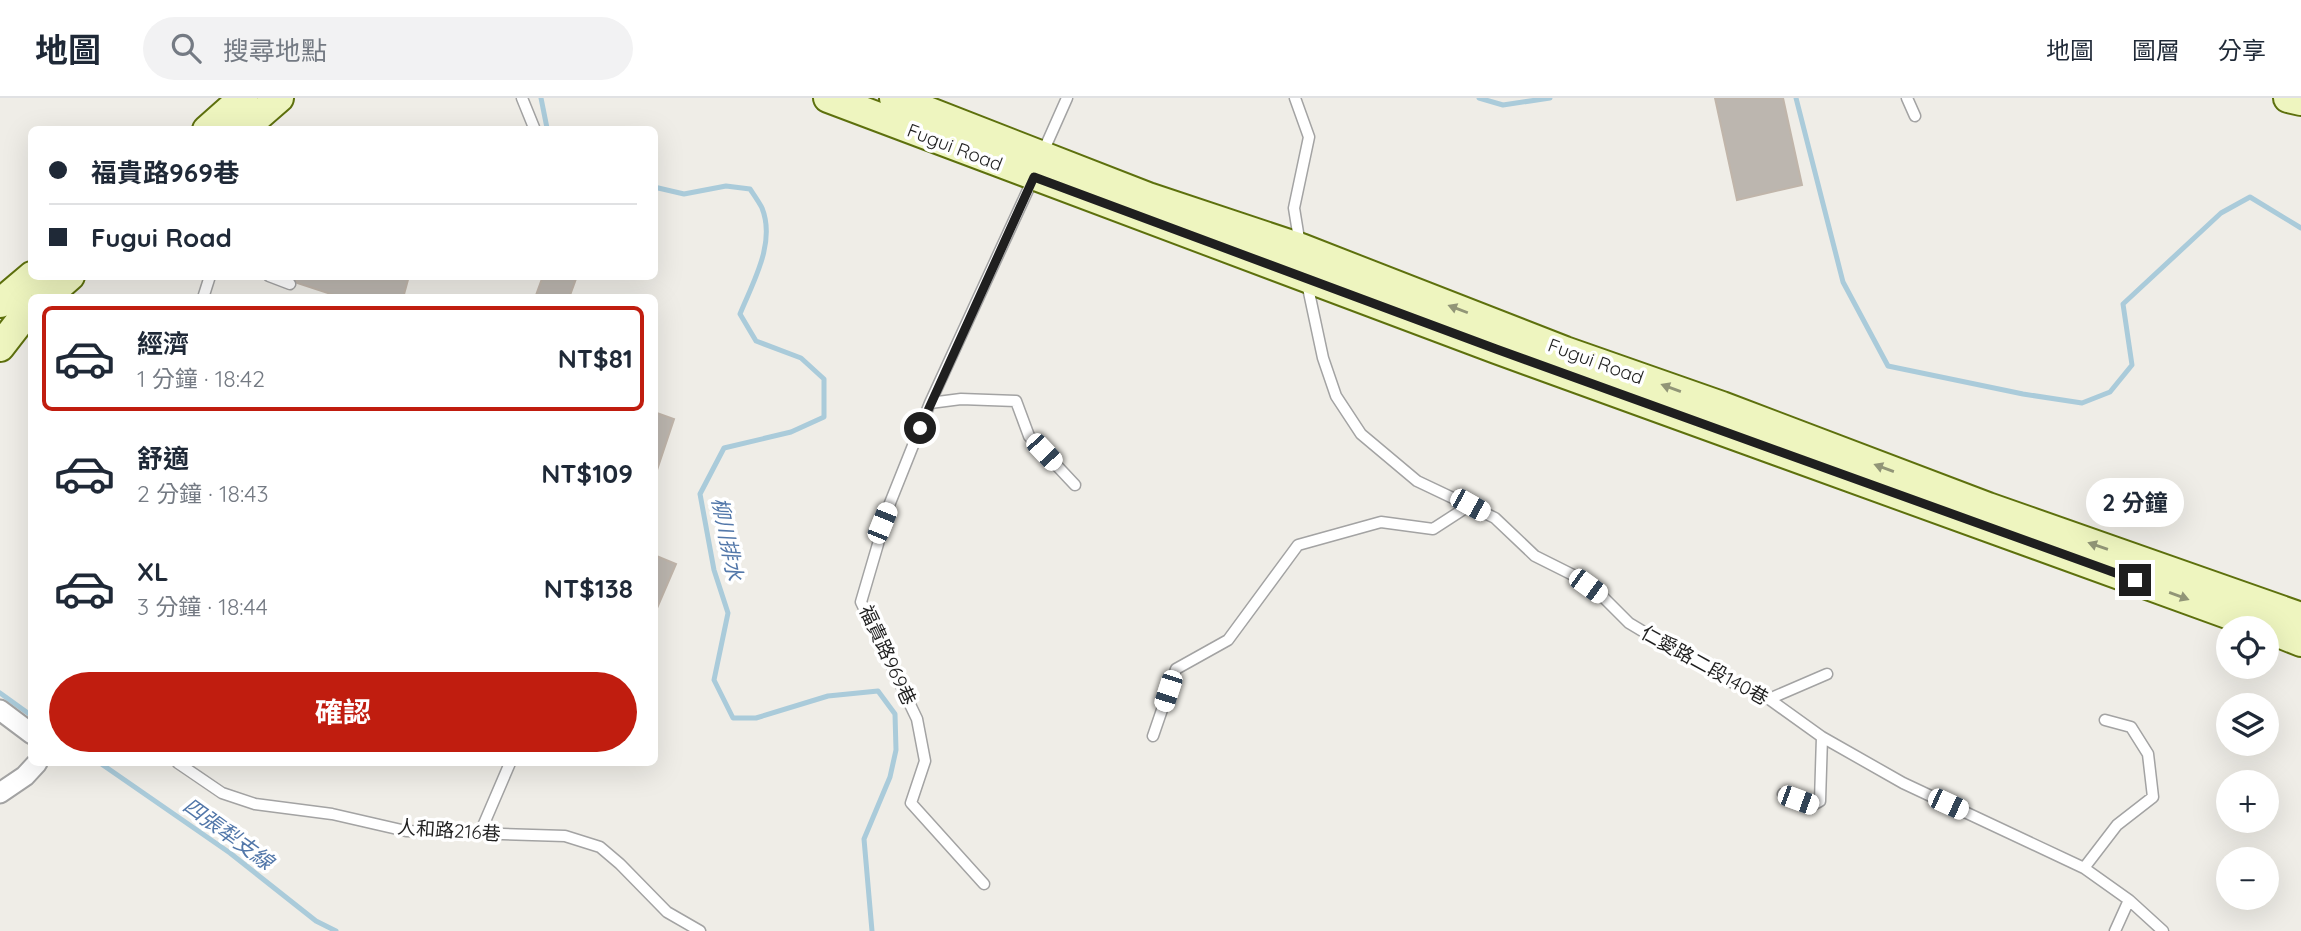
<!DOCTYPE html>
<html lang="zh-TW">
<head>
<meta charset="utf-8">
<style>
	:root { --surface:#fff; --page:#f2f2f3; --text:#1f2937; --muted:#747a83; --line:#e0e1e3; --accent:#c01d0f }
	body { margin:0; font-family:Quicksand,"Noto Sans TC",sans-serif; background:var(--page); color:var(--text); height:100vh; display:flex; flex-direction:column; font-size:26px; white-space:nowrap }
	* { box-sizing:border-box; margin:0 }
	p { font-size:23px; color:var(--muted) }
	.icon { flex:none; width:38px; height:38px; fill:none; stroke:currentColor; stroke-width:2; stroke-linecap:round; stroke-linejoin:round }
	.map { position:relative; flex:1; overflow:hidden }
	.details { position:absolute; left:28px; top:196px; width:630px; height:472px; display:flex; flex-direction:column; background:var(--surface); border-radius:10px; box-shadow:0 7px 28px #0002 }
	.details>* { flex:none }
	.hud { position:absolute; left:28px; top:28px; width:630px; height:154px; border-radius:10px; box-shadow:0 7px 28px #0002; display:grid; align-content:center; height:154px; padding:0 21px; background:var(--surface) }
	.buttons { position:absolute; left:2216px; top:518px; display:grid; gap:14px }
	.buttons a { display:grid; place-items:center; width:63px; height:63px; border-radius:50%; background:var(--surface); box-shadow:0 7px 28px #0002; font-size:35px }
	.end { position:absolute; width:32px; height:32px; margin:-16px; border:9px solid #1f1f1f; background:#fff; box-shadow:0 0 0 4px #fff }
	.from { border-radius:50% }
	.bubble { position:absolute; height:49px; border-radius:24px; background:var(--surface); box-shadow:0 7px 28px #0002; font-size:23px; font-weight:700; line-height:49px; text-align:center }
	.car { position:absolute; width:21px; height:42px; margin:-21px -10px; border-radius:9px; box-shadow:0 0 5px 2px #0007; background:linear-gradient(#fff 24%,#345 0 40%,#fff 0 76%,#345 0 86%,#fff 0) }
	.hud b { display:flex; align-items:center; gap:24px; height:66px; font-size:26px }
	.hud b+b { border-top:2px solid var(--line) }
	.hud i { width:18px; height:18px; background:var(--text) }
	ul { padding:12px 0 0; list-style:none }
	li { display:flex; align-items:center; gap:21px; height:105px; margin:0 14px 10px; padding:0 7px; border:4px solid transparent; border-radius:10px }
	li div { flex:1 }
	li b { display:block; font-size:26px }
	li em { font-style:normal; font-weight:700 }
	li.active { border-color:var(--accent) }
	li>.icon { width:63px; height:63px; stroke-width:1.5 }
	.action { display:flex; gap:14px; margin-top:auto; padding:14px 21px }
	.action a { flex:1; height:80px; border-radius:42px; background:var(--accent); color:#fff; font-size:28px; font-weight:700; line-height:80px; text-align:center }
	header { display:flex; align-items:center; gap:42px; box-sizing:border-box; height:98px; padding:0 35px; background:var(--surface); border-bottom:2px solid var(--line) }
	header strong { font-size:33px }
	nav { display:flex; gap:38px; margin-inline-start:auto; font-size:24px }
	.search { width:490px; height:63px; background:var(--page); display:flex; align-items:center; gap:18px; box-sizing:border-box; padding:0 24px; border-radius:38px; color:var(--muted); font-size:26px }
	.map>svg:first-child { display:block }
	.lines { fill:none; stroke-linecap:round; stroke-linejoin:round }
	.stream { stroke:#aacbda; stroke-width:5 }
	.building { fill:#bcb6af; stroke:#c0b5aa; stroke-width:2 }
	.lane-casing { stroke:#a3a3a3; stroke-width:13 }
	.street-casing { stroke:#a3a3a3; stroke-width:23 }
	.secondary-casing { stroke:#5d700d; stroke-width:32 }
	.lane { stroke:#fff; stroke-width:10 }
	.street { stroke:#fff; stroke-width:19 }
	.secondary { stroke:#eef5bf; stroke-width:28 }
	.oneway { fill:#919577 }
	.route { stroke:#1f1f1f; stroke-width:9 }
	.labels { text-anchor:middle; stroke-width:7; stroke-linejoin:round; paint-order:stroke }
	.street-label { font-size:19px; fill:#1f1f1f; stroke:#fff }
	.water-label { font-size:21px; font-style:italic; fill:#5277a9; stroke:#fff }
</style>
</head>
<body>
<header>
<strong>地圖</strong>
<div class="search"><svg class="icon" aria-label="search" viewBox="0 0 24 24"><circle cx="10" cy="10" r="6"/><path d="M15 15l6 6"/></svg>搜尋地點</div>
<nav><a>地圖</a><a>圖層</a><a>分享</a></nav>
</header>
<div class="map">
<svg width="2301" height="833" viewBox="0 0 2301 833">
	<rect width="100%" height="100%" fill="#efede7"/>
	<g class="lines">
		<path class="stream" d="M 541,0 L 547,30 L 549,32
			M 1479,0 L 1503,7 L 1550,0
			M 1796,0 L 1843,184 L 1888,268 L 2023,296 L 2082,305 L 2110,294 L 2132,267 L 2123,206 L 2221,115 L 2250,99 L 2301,130
			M 654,89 L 684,96 L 726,88 L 750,91 C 754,97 759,104 762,110 C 776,145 753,184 740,216 L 756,243 L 801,260 L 824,281 L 824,319 L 791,334 L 724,350 L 700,396 L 714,472 L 728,515 L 714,582 L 733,620 L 756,620 L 828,598 L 878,593 L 895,616 L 896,652 L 890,679 L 864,741 L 872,833
			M 0,595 L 32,618
			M 100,665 L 230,755 L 316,823 L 336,833"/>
	</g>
	<path class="building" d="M 1715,0 L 1783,0 L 1802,87 L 1737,102 Z
		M 291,178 L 409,178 L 403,200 L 343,200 L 297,185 Z
		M 543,178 L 577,178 L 569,200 L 535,200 Z
		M 654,314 L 674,321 L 657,372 L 654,372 Z
		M 654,457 L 676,466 L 654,517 Z"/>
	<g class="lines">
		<defs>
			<path id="lane" d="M 522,0 L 535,32
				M 1295,0 L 1309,39 L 1294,110 L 1300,147
				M 1907,0 L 1915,18
				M 1043,54 L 1067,0
				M 269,178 L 290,186
				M 1307,185 L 1323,260 L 1336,298 L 1361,336 L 1417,383 L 1495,420 L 1535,458 L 1575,478 L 1602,498 L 1629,525 L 1714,576 L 1769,601 L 1822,639 L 1903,685 L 2084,770 L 2129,802 L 2163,833
				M 203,200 L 210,178
				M 930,305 L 961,301 L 1016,303 L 1029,338 L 1075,387
				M 1769,601 L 1827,576
				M 1153,638 L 1176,571 L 1228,542 L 1298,447 L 1381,424 L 1433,431 L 1470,407
				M 178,665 L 222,695 L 255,706 L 332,716 L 406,733 L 565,738 L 600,749 L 620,766 L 667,814 L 700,833
				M 1783,696 L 1813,707 L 1820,703 L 1822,639
				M 480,735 L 510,665
				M 2084,770 L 2117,727 L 2153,699 L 2148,656 L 2131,629 L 2105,622
				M 984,786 L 911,705 L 925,663 L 917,621 L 861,504 L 878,446 L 882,425 L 930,305 L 1033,81
				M 2115,833 L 2129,802"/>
			<path id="street" d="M 0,612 L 32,636
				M 0,695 L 25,678 L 37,665"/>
			<path id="secondary" d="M 828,0 L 1496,251 L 2266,530
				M 894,0 L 1148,99 L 1301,150 L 1565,253 L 1722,308 L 1988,409 L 2301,519
				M 2288,0 L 2301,3
				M 207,32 L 243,0
				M 242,32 L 279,0
				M 45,200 L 70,178
				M 0,205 L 32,178
				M 0,249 L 24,218 L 32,211
				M 2266,530 L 2301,544"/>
		</defs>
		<use href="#lane" class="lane-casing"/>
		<use href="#street" class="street-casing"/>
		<use href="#secondary" class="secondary-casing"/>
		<use href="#lane" class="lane"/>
		<use href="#street" class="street"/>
		<use href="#secondary" class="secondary"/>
	</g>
	<defs><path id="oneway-solid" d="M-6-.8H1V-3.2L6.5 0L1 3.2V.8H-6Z" transform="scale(1.75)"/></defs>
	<g class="oneway">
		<use href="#oneway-solid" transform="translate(1458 211) rotate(-159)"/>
		<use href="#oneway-solid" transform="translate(1671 290) rotate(-160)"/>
		<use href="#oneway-solid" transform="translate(1884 370) rotate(-160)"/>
		<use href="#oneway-solid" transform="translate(2098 448) rotate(-161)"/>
		<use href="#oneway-solid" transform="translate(2179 498) rotate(20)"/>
	</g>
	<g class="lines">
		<path class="route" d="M 920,330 L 1034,79 L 1496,251 L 2135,482"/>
	</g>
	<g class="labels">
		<g class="street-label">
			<text transform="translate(955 49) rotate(21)" y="7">Fugui Road</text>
			<text transform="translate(1596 263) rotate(20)" y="7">Fugui Road</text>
			<text transform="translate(888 557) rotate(65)" y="7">福貴路969巷</text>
			<text transform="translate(1705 567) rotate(29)" y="7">仁愛路二段140巷</text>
			<text transform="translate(449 732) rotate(4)" y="7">人和路216巷</text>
		</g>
		<g class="water-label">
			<text transform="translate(727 441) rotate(79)" y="7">柳川排水</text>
			<text transform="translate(228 736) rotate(36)" y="7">四張犁支線</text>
		</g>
	</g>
</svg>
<div class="buttons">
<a><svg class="icon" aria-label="locate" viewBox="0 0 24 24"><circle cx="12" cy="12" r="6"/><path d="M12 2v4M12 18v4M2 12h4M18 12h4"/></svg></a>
<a><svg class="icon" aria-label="layers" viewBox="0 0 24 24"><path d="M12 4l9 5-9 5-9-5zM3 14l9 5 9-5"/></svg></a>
<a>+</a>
<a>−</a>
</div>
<i class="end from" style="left:920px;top:330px"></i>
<i class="end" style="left:2135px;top:482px"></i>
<div class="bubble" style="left:2086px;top:380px;width:98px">2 分鐘</div>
<i class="car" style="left:1044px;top:354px;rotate:137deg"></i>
<i class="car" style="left:1470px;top:407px;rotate:119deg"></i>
<i class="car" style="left:882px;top:425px;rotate:22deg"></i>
<i class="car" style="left:1588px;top:488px;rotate:126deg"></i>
<i class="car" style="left:1168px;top:593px;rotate:198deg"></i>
<i class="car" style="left:1798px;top:702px;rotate:110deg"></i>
<i class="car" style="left:1948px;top:706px;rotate:115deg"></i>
<div class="hud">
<b><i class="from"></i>福貴路969巷</b>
<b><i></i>Fugui Road</b>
</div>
<section class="details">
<ul>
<li class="active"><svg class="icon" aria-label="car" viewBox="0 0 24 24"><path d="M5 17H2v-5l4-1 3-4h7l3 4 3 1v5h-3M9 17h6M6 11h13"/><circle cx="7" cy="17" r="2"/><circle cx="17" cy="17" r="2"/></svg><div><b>經濟</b><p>1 分鐘 · 18:42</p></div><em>NT$81</em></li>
<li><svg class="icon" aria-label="car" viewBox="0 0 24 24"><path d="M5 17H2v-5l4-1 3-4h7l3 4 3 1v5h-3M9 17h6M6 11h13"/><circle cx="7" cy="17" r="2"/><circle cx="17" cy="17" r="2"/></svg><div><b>舒適</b><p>2 分鐘 · 18:43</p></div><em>NT$109</em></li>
<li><svg class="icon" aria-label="car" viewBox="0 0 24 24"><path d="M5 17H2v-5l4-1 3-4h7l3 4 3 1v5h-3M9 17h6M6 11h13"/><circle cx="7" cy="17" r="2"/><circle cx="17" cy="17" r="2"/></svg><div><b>XL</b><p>3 分鐘 · 18:44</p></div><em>NT$138</em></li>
</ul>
<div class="action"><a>確認</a></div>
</section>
</div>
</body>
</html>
